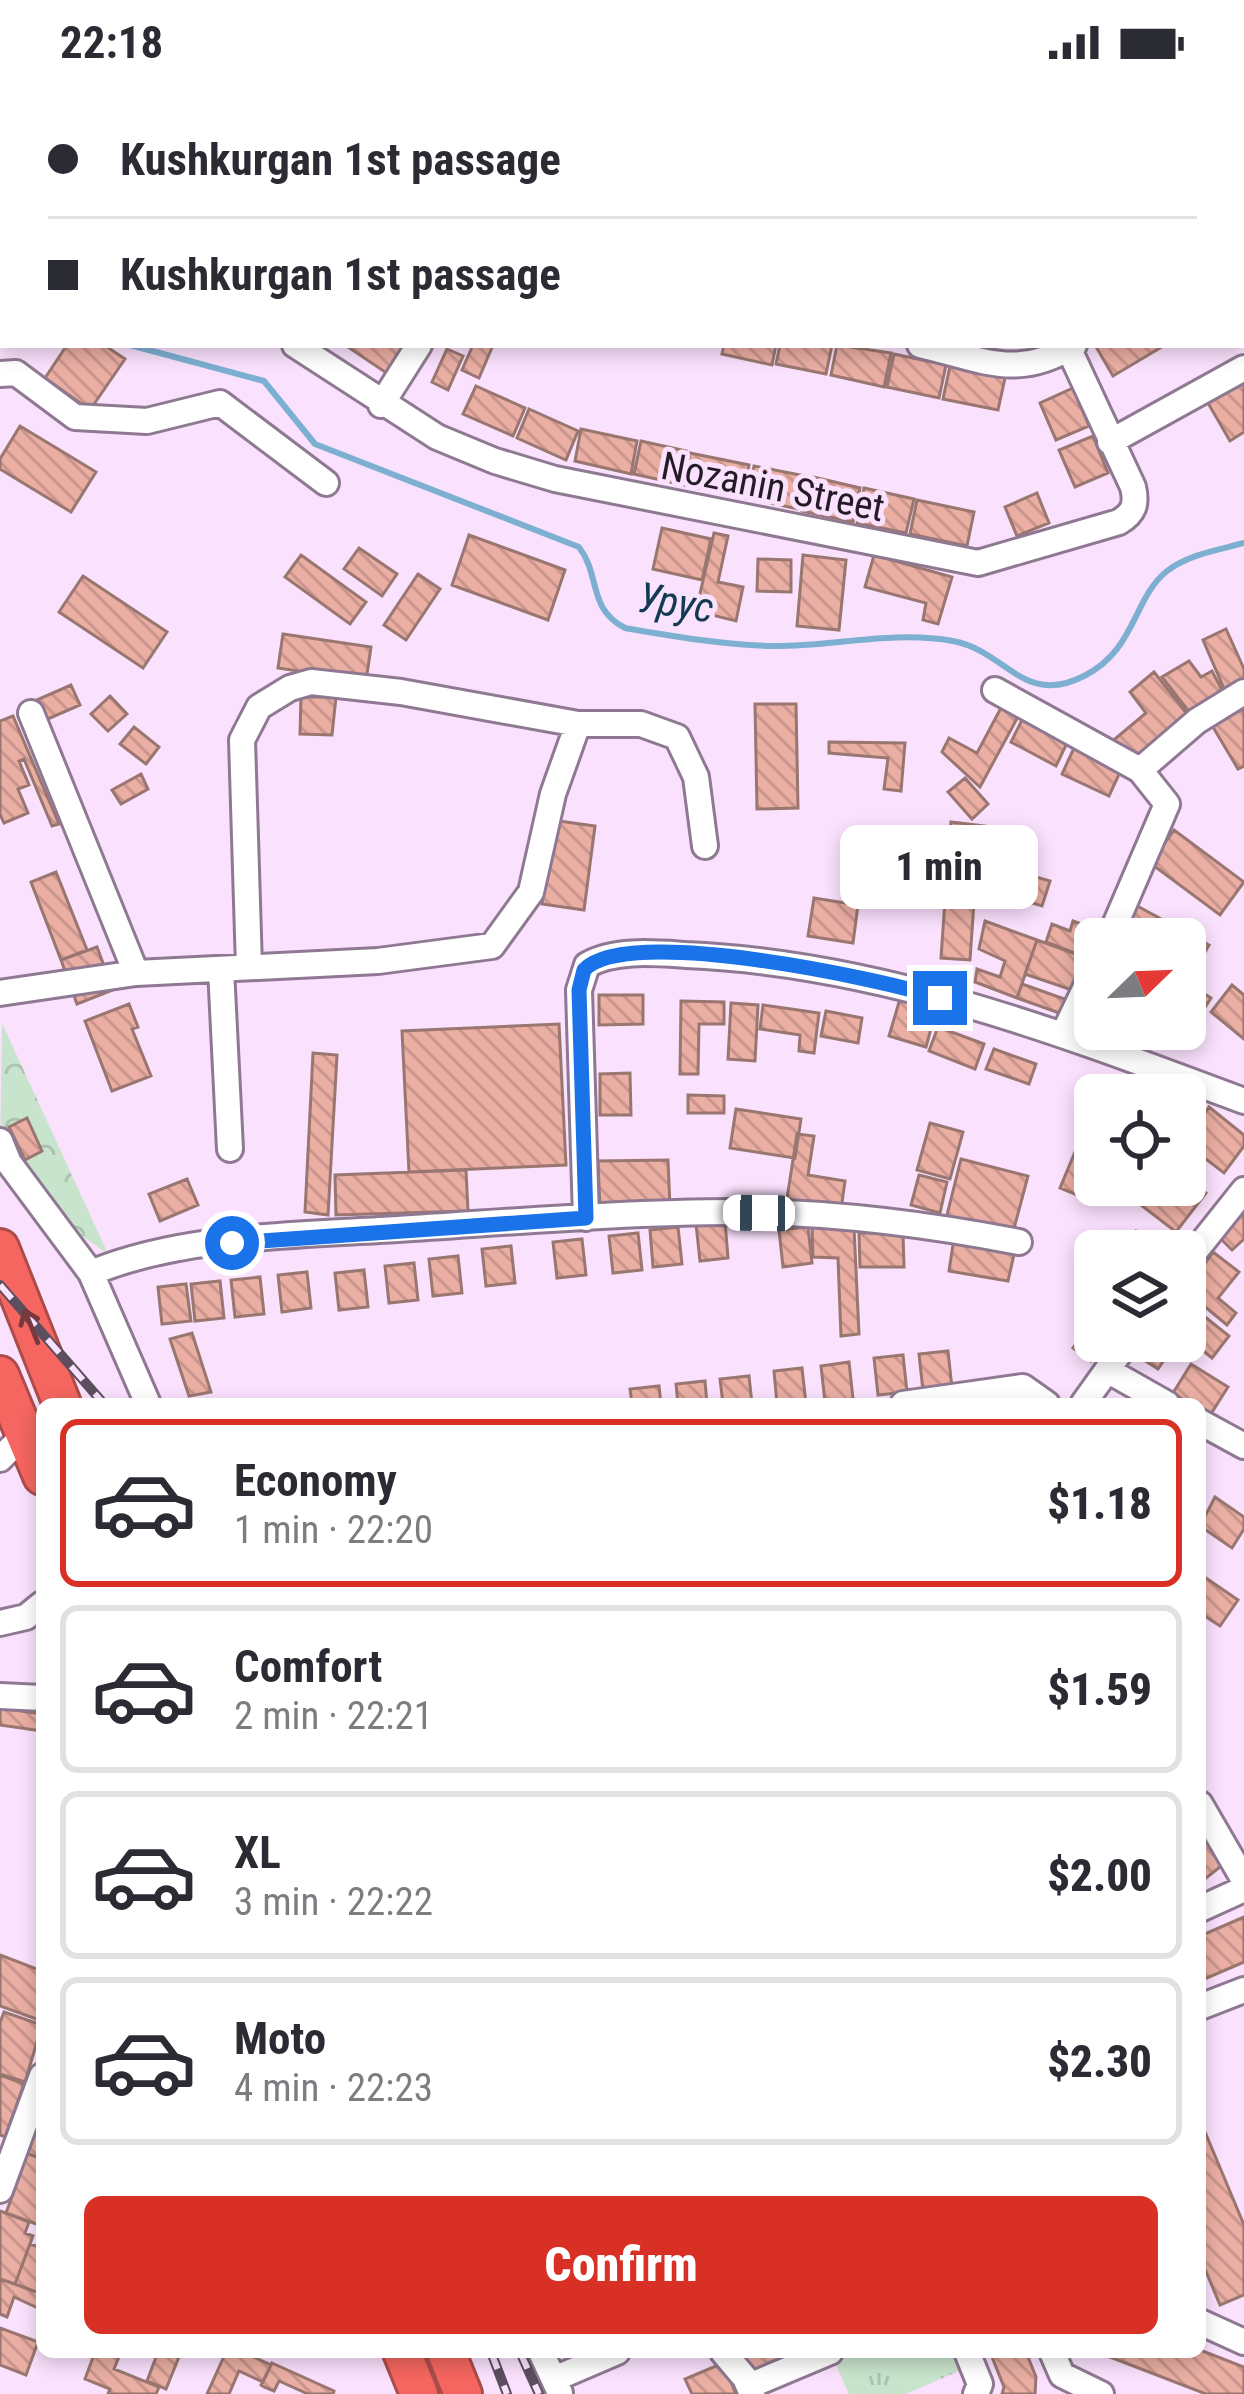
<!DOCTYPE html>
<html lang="en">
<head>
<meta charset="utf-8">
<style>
	:root { --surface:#fff; --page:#f2f2f3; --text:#2b2b33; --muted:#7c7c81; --line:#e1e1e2; --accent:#d93025 }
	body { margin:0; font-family:"Roboto Condensed",sans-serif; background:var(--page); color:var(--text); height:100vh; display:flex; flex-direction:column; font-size:45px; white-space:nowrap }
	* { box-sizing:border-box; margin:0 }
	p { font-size:39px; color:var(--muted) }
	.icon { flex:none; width:66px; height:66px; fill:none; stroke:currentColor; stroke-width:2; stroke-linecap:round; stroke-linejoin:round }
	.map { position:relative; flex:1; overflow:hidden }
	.drawer { position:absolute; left:36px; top:1314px; width:1170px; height:960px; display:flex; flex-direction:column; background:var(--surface); border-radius:18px; box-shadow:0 6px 18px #0003 }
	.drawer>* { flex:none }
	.hud { position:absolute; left:0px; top:0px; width:1245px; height:264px; box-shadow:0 6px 18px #0003; display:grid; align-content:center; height:264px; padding:0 48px; background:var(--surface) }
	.needle { width:78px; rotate:67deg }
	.fabs { position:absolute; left:1074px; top:834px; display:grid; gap:24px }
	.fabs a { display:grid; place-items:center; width:132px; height:132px; border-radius:18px; background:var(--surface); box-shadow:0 6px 18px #0003; font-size:60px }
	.end { position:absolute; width:54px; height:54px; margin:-27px; border:15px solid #1a73e8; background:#fff; box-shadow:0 0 0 6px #fff }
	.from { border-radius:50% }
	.bubble { position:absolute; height:84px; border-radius:18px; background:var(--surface); box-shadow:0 6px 18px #0003; font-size:39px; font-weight:800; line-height:84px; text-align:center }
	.car { position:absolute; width:36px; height:72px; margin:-36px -18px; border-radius:15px; box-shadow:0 0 9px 3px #0007; background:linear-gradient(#fff 24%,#345 0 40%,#fff 0 76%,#345 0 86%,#fff 0) }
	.hud b { display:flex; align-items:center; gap:42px; height:114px; font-size:45px }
	.hud b+b { border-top:3px solid var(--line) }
	.hud i { width:30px; height:30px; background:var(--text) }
	ul { padding:21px 0 0; list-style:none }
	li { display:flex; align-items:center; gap:36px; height:168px; margin:0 24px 18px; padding:0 24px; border:6px solid var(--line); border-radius:18px }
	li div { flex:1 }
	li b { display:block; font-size:45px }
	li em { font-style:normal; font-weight:800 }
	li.selected { border-color:var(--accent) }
	li>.icon { width:108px; height:108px; stroke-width:1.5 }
	.cta { display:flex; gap:24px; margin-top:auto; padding:24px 48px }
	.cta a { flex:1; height:138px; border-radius:18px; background:var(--accent); color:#fff; font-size:48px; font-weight:800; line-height:138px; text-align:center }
	.status { display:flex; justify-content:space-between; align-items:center; height:84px; padding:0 60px; background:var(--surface); direction:ltr }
	.status svg { height:33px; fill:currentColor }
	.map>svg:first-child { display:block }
	.forest { fill:url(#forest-crowns) }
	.park { fill:url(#park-tufts) }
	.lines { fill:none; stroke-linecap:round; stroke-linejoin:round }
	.stream { stroke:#7dafd1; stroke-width:6 }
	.building { fill:url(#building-back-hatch); stroke:#9a7670; stroke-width:3 }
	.minor-casing { stroke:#8f7992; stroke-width:30 }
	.highway-casing { stroke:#ab4c4b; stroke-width:42 }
	.minor { stroke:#fff; stroke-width:24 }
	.highway { stroke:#f4665f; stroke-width:36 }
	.rail-casing { stroke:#5c4e5e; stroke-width:10 }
	.rail { stroke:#fae1fd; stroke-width:6; stroke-dasharray:18; stroke-linecap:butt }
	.oneway { stroke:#77393d }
	.route { stroke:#1a73e8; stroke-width:15 }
	.labels { text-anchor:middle; stroke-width:10; stroke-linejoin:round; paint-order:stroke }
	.street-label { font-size:39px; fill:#241b26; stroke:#fae1fd }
	.water-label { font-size:42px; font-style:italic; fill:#123b53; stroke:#fae1fd }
</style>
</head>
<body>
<div class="status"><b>22:18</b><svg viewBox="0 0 49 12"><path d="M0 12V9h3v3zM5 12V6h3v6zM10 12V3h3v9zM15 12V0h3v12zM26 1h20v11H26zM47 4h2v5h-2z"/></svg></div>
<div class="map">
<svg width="1244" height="2310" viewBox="0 0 1244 2310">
	<defs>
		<pattern id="forest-crowns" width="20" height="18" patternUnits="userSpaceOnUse" patternTransform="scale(3)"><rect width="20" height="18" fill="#c9e4cc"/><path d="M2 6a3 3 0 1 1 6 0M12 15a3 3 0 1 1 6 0" fill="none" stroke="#acc3af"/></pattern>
		<pattern id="park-tufts" width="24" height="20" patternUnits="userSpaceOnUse" patternTransform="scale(3)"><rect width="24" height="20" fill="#c9e4cc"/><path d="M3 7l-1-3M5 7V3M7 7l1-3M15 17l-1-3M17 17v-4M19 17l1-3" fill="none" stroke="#acc3af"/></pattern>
		<pattern id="building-back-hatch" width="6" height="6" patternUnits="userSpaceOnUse" patternTransform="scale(3)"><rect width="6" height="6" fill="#eaaea3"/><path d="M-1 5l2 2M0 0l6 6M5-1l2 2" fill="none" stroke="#c9958c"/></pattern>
	</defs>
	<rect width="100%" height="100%" fill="#fae1fd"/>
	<path class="forest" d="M 2,939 L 108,1170 L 17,1107 L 0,1072 Z"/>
	<path class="park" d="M 847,2268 L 961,2268 L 968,2283 L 906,2310 L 849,2310 L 833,2274 Z"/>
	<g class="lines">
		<path class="stream" d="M 0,198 L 3,198
			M 130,261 L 264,297 L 315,360 L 579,463 C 601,492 587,524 625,544 C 672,552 723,561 771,562 C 831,563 892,546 953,557 C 1006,567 1024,623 1084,592 C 1136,566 1133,514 1167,487 C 1189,470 1219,466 1244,459"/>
	</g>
	<path class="building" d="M 67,261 L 104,261 L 125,275 L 90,326 L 45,294 Z
		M 345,261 L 403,261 L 405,263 L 388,290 Z
		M 473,261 L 493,261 L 479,294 L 462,286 Z
		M 724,261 L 776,261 L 772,281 L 722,270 Z
		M 780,261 L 832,261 L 826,290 L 776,280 Z
		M 837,261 L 891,269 L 884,303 L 831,291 Z
		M 1095,261 L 1165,261 L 1113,292 Z
		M 447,265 L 463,272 L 448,306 L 432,298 Z
		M 894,270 L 946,281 L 939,314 L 887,303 Z
		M 950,282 L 1005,294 L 998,326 L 943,315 Z
		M 1244,298 L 1244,348 L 1230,357 L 1208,319 Z
		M 476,302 L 525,324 L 513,352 L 463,330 Z
		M 1073,304 L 1089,342 L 1056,356 L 1040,319 Z
		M 529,325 L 578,347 L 566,376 L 517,354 Z
		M 20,342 L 96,388 L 71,428 L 0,385 L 0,375 Z
		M 581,345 L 637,357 L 631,390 L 575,377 Z
		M 1093,352 L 1108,389 L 1075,403 L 1059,366 Z
		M 641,357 L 686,367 L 679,400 L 634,390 Z
		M 690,369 L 749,381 L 742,413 L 684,401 Z
		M 754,382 L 805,392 L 798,425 L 747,414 Z
		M 809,392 L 860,404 L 853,438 L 802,427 Z
		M 864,404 L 914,415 L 906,449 L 857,439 Z
		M 1037,409 L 1049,439 L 1017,452 L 1005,423 Z
		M 917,416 L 974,428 L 967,462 L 910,450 Z
		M 662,444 L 711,455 L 702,496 L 653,485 Z
		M 714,449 L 728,452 L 718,498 L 743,503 L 736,537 L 696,527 Z
		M 469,451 L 565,486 L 548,536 L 452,501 Z
		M 359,464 L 397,490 L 382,512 L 344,485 Z
		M 301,471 L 366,518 L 350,540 L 285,493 Z
		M 803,471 L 846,476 L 839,546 L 797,542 Z
		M 874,471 L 952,493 L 938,540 L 923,536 L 926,519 L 865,503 Z
		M 758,475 L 791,476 L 791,508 L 757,507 Z
		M 418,490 L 440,505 L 406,556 L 384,541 Z
		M 83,492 L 167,548 L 143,584 L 59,528 Z
		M 1226,545 L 1244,585 L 1244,599 L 1225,607 L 1203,556 Z
		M 283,550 L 371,563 L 366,597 L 278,584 Z
		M 1189,577 L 1201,593 L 1212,587 L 1223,608 L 1190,629 L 1162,593 Z
		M 1154,588 L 1188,631 L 1128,679 L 1104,664 L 1146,629 L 1130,608 Z
		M 71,601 L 80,621 L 41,638 L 32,618 Z
		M 110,612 L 127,630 L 108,647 L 91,630 Z
		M 301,613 L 336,613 L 332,651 L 300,650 Z
		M 755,620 L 796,620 L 798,724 L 757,725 Z
		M 1003,620 L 1020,629 L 980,703 L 942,668 L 949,654 L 977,669 Z
		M 1240,621 L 1244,628 L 1244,682 L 1238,685 L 1210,638 Z
		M 13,632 L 59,740 L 52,742 L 24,675 L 19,677 L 29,701 L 18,705 L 28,729 L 4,739 L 0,730 L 0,637 Z
		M 1023,634 L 1068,657 L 1056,682 L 1011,658 Z
		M 134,643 L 159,663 L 146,680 L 120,660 Z
		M 829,658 L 905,659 L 901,707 L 884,705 L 888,674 L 829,669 Z
		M 1074,664 L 1121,686 L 1109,712 L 1062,690 Z
		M 141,690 L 148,705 L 121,720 L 112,706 Z
		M 965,694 L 988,720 L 972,735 L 948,708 Z
		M 552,736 L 595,742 L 584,826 L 542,820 Z
		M 951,738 L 985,742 L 982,775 L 948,771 Z
		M 1174,746 L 1244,798 L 1220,831 L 1150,779 Z
		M 921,748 L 937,750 L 932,803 L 873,799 L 877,764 L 921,769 Z
		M 989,779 L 1050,797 L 1042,822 L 982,804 Z
		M 947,787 L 976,789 L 970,876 L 941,874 Z
		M 56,788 L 87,866 L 61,876 L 31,798 Z
		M 814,814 L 858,821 L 853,859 L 808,852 Z
		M 1130,818 L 1209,861 L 1190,894 L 1185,891 L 1185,855 L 1159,855 L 1149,849 L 1146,855 L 1118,852 Z
		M 985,837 L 1037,856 L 1017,914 L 975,898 L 977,885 L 1000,893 L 1005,877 L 979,865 Z
		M 1073,837 L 1100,847 L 1090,875 L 1046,858 L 1052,840 L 1070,847 Z
		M 1037,856 L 1090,875 L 1078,908 L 1025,890 Z
		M 97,863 L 113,906 L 77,920 L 61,876 Z
		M 1185,898 L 1211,914 L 1188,950 L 1180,945 L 1185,945 Z
		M 1022,900 L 1070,917 L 1065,931 L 1017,914 Z
		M 1232,901 L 1244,911 L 1244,955 L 1211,928 Z
		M 599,911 L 643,911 L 643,940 L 599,941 Z
		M 900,915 L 912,919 L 908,934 L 932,941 L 926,963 L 889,952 Z
		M 681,917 L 724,918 L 724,940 L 699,940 L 698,990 L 680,990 Z
		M 731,919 L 758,921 L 755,977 L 728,975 Z
		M 129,920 L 138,943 L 132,945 L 151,992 L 112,1007 L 85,937 Z
		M 763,921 L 819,929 L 814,969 L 799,967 L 800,951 L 760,945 Z
		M 826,927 L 862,934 L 858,959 L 821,952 Z
		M 559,940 L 566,1081 L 409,1088 L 402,947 Z
		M 938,943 L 984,960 L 975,985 L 929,967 Z
		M 994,965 L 1036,980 L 1029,1000 L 986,985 Z
		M 313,969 L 337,971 L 328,1131 L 305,1128 Z
		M 630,989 L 631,1031 L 600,1031 L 600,990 Z
		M 1129,990 L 1162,1006 L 1160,1011 L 1119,1011 Z
		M 688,1011 L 724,1012 L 724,1029 L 688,1029 Z
		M 1209,1023 L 1244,1051 L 1244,1062 L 1224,1089 L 1185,1059 Z
		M 736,1025 L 801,1035 L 795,1074 L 730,1064 Z
		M 27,1034 L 42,1067 L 25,1076 L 9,1043 Z
		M 930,1039 L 963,1048 L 950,1095 L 917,1086 Z
		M 797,1050 L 814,1052 L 808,1091 L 845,1097 L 841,1126 L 786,1121 Z
		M 1075,1068 L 1095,1077 L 1095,1101 L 1101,1101 L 1094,1118 L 1060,1104 Z
		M 961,1075 L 1028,1092 L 1012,1152 L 946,1135 Z
		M 668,1076 L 670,1123 L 600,1124 L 598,1077 Z
		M 466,1086 L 468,1127 L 336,1131 L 335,1091 Z
		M 919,1091 L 947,1098 L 940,1129 L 911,1121 Z
		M 1185,1092 L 1206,1109 L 1176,1148 L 1137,1118 L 1150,1101 L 1185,1101 Z
		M 187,1095 L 198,1121 L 160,1137 L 149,1110 Z
		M 1244,1129 L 1244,1155 L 1232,1166 L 1219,1153 Z
		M 725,1137 L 728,1174 L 700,1177 L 696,1140 Z
		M 812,1142 L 854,1144 L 859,1250 L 841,1252 L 838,1174 L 813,1173 Z
		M 678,1143 L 682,1180 L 653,1183 L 650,1146 Z
		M 808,1143 L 812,1179 L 783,1183 L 779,1146 Z
		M 1136,1147 L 1165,1167 L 1123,1167 Z
		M 638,1149 L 642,1186 L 613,1189 L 609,1152 Z
		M 859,1149 L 903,1149 L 904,1183 L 860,1183 Z
		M 954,1154 L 1015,1166 L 1008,1197 L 949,1187 Z
		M 582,1155 L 586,1191 L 557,1194 L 553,1158 Z
		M 511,1162 L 515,1199 L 486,1202 L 482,1165 Z
		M 1213,1168 L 1239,1188 L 1218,1214 L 1236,1229 L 1227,1241 L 1186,1207 Z
		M 458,1172 L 462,1209 L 433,1212 L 429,1175 Z
		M 414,1179 L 418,1216 L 389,1219 L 385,1182 Z
		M 364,1186 L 368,1223 L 339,1226 L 335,1189 Z
		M 307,1188 L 311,1224 L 282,1228 L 278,1191 Z
		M 260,1193 L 264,1230 L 235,1233 L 231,1196 Z
		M 220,1197 L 224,1234 L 195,1237 L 191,1200 Z
		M 186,1200 L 191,1237 L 162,1240 L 158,1203 Z
		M 1185,1217 L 1229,1252 L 1212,1274 L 1188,1254 L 1184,1260 L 1180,1257 L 1185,1257 Z
		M 1095,1234 L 1095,1257 L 1106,1257 L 1091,1277 L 1073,1264 Z
		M 192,1249 L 211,1308 L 189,1312 L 170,1255 Z
		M 1157,1257 L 1177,1257 L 1158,1285 L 1144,1276 Z
		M 948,1267 L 952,1304 L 923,1307 L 919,1270 Z
		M 903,1271 L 907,1308 L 878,1311 L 874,1274 Z
		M 849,1278 L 853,1315 L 825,1318 L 821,1282 Z
		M 1191,1280 L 1228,1303 L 1209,1333 L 1200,1327 L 1200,1320 L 1190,1320 L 1173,1309 Z
		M 802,1284 L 806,1320 L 777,1320 L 774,1287 Z
		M 749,1292 L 752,1320 L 723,1320 L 720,1295 Z
		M 705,1297 L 707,1320 L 678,1320 L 676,1300 Z
		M 659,1302 L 661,1320 L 632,1320 L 630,1305 Z
		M 1215,1413 L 1244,1433 L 1244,1445 L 1232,1464 L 1200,1442 Z
		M 1203,1492 L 1238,1516 L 1220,1542 L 1200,1529 Z
		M 0,1624 L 42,1630 L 42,1647 L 0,1641 Z
		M 1203,1750 L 1225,1779 L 1201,1798 L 1200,1752 Z
		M 1244,1833 L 1244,1878 L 1200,1897 L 1200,1852 Z
		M 0,1871 L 42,1887 L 42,1937 L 0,1922 Z
		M 4,1928 L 42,1941 L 25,1998 L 0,1990 L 0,1939 Z
		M 0,1991 L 24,2000 L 5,2053 L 0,2051 Z
		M 42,2018 L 42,2075 L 24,2068 Z
		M 1200,2036 L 1244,2141 L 1244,2211 L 1220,2221 L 1200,2173 Z
		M 21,2067 L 42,2075 L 42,2142 L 6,2129 L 20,2091 L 14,2089 Z
		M 0,2127 L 29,2138 L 25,2149 L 33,2152 L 15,2200 L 0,2195 Z
		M 30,2160 L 42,2164 L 42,2210 L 15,2200 Z
		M 0,2195 L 42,2210 L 42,2226 L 14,2213 L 7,2233 L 0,2230 Z
		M 0,2244 L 38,2258 L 26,2291 L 0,2281 Z
		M 1200,2266 L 1244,2283 L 1244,2310 L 1206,2310 L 1097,2268 Z
		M 95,2268 L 121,2268 L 114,2285 L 159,2303 L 156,2310 L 108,2310 L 110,2305 L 85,2295 Z
		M 158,2268 L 181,2268 L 166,2305 L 147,2297 Z
		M 226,2268 L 243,2268 L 271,2281 L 263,2298 L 239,2287 L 229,2310 L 207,2310 Z
		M 742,2268 L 794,2268 L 751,2287 Z
		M 990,2268 L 1026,2268 L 1036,2293 L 1035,2310 L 1002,2310 L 1004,2303 Z
		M 272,2279 L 334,2307 L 333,2310 L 308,2310 L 279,2297 L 274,2307 L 264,2303 L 261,2301 Z
		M 723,2279 L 736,2310 L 692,2310 L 685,2295 Z"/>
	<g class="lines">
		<defs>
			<path id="minor" d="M 274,0 L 279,3
				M 954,0 L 955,3
				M 581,3 L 583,0
				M 1086,3 L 1091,0
				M 0,92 L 3,94
				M 1242,158 L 1244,157
				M 295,261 L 437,353 L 495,377 L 555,395 L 978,479 L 1119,438 C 1134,429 1137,420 1133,403 L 1067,261
				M 920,261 C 981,275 1018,297 1074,261
				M 0,290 L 16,289 L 75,333 L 147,337 L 220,319 L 326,399
				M 381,321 L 419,261
				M 1110,358 L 1244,284
				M 995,606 L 1140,686 L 1167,720 L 1109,855
				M 31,629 L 136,889
				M 1140,686 L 1197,637 L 1244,608
				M 249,883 L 242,656 L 259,623 L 290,604 L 311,598 L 401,608 L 578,640 L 641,640 L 677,653 L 696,693 L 705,762
				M 221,885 L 230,1065
				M 0,909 L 136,889 L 378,877 L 492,862 L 531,808 L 553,710 L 578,640
				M 1063,951 L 1095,884
				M 0,1057 L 9,1079 L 91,1189 L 148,1320
				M 586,1134 L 579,906 L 587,881 C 614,865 656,869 686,871 C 881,879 1064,950 1244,1017
				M 1185,1180 L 1244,1106
				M 91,1189 C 181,1151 300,1151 398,1145 C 511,1138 624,1128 737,1128 C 831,1128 926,1140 1019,1158
				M 1107,1286 L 1167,1320
				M 903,1320 L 1023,1303 L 1047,1320
				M 1083,1320 L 1128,1257
				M 1200,1338 L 1244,1362
				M 0,1375 L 25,1350
				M 0,1539 L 26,1533 L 42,1520
				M 0,1612 L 42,1614
				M 1200,1720 L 1244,1796
				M 1200,1825 L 1244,1805
				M 1200,1923 L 1244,1906
				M 0,2106 L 42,1992
				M 1200,2238 L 1244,2258
				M 541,2268 L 560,2309
				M 723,2268 L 745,2294 L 752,2310
				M 967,2268 L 980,2300 L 976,2310
				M 1052,2268 L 1062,2291 L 1101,2310
				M 554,2295 L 617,2268
				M 749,2302 L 830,2268"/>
			<path id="highway" d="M 0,1164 L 62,1320
				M 0,1291 L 42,1392
				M 402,2268 L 419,2310
				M 446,2268 L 463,2310"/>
		</defs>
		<use href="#minor" class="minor-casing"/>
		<use href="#highway" class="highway-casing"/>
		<use href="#minor" class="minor"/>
		<use href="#highway" class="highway"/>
		<defs>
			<path id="rail" d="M 0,1201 L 104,1320
				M 491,2268 L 507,2310
				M 520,2268 L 539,2310"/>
		</defs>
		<use href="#rail" class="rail-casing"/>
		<use href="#rail" class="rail"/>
	</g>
	<defs><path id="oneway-shaft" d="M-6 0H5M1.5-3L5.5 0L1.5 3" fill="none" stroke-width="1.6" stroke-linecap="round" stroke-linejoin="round" transform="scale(3)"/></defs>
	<use class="oneway" href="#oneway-shaft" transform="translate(31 1242) rotate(-112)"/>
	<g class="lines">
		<path class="route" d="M 232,1159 L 586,1134 L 579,906 L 584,886 C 626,840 881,895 940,914"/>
	</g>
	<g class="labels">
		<g class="street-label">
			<text transform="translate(773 402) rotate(11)" y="14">Nozanin Street</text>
		</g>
		<g class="water-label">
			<text transform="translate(676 518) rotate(9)" y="15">Урус</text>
		</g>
	</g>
</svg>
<div class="fabs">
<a><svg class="needle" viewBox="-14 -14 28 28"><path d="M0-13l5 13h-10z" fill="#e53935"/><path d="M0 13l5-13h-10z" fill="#7c7c81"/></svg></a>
<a><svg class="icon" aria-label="locate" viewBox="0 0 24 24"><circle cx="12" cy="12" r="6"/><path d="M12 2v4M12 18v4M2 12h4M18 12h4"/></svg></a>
<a><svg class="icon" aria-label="layers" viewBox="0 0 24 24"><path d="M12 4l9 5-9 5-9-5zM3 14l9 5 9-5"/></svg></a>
</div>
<i class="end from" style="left:232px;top:1159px"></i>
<i class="end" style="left:940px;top:914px"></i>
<div class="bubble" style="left:840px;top:741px;width:198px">1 min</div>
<i class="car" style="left:759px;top:1129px;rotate:271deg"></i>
<div class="hud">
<b><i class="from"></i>Kushkurgan 1st passage</b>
<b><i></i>Kushkurgan 1st passage</b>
</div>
<section class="drawer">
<ul>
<li class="selected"><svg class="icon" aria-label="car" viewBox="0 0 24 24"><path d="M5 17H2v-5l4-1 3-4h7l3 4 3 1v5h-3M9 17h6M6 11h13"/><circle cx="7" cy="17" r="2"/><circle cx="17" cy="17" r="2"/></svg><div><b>Economy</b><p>1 min · 22:20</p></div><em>$1.18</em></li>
<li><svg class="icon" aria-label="car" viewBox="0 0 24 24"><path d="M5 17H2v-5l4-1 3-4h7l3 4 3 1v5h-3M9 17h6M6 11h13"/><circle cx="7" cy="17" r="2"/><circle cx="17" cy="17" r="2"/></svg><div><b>Comfort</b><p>2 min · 22:21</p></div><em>$1.59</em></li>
<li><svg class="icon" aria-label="car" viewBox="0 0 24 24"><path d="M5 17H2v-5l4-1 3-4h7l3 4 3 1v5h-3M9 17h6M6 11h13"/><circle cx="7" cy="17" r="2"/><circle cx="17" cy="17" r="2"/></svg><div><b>XL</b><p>3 min · 22:22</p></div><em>$2.00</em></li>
<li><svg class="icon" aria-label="car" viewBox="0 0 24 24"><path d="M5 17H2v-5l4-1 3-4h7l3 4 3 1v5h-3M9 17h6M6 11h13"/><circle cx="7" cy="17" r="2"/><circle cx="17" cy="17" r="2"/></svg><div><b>Moto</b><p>4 min · 22:23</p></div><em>$2.30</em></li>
</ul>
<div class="cta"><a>Confirm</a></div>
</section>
</div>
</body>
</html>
